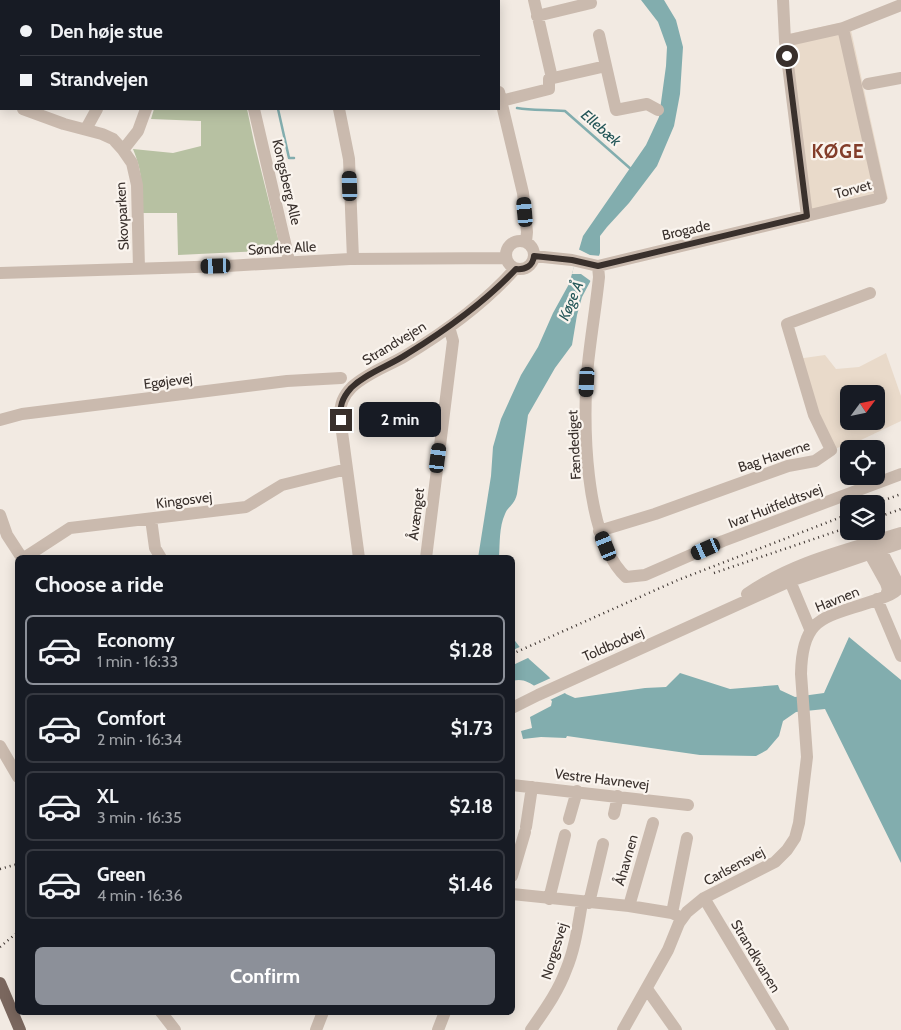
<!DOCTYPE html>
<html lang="en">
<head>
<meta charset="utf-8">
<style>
	:root { --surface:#171b24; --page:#20242c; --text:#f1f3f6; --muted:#9ea1a6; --line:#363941; --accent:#8c9099 }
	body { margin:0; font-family:Cabin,sans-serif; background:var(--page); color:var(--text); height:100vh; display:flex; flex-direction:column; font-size:19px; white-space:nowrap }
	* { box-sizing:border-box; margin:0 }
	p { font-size:16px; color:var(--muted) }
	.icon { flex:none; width:28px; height:28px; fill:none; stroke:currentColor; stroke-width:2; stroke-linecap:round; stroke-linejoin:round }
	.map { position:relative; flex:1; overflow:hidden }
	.drawer { position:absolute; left:15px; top:555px; width:500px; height:460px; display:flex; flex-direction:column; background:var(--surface); border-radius:8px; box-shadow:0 2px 12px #0003 }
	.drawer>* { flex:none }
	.top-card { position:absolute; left:0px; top:0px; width:500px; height:110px; box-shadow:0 2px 12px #0003; display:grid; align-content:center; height:110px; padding:0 20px; background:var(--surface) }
	.needle { width:32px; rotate:57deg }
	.fabs { position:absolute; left:840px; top:385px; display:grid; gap:10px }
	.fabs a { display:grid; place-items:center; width:45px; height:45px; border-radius:8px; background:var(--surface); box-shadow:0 2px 12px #0003; font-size:25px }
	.end { position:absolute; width:22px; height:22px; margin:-11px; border:6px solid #39302c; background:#fff; box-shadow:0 0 0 2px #fff }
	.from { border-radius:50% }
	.bubble { position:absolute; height:35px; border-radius:8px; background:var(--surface); box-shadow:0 2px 12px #0003; font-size:16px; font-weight:700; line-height:35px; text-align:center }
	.car { position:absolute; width:15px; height:30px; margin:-15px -8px; border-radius:6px; box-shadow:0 0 4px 1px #0007; background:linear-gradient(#222 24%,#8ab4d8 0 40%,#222 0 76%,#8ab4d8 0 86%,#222 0) }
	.top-card b { display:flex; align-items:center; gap:18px; height:48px; font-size:19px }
	.top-card b+b { border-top:1px solid var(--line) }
	.top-card i { width:12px; height:12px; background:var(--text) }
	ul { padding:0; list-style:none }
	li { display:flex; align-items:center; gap:15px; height:70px; margin:0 10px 8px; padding:0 10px; border:2px solid var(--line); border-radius:8px }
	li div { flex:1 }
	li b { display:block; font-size:19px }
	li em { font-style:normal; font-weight:700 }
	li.selected { border-color:var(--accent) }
	li>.icon { width:45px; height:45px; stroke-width:1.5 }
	h2 { padding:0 20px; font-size:22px; line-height:60px }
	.button { display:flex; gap:10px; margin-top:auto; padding:10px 20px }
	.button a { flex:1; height:58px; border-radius:8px; background:var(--accent); color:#fff; font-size:20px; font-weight:700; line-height:58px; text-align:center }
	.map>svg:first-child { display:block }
	.green { fill:#b7c1a2 }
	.plaza { fill:#e9daca; fill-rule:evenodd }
	.water { fill:#82adae }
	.pier { fill:#f2eae2 }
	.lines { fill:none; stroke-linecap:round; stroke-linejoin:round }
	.stream { stroke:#82adae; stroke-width:2.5 }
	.minor { stroke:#cabaae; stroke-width:12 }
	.major { stroke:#7a675e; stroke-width:12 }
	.rail { stroke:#39302c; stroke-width:2.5; stroke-dasharray:1 4; stroke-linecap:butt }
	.route { stroke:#39302c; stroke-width:6 }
	.labels { text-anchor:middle; stroke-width:4.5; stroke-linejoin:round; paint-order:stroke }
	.street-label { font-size:14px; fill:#39302c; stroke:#faf4ee }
	.water-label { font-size:15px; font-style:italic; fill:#245658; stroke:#faf4ee }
	.district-label { font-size:19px; font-weight:bold; letter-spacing:1px; fill:#833d2a; stroke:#faf4ee }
</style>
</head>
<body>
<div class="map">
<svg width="901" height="1030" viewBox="0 0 901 1030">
	<rect width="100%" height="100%" fill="#f2eae2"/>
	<path class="green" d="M 27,0 L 116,0 L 117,1 L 30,1 Z
		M 154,109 L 247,109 L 254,142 L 281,250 L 178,255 L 177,213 L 142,213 C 142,187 143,173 133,149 L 173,153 L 201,146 L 201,121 L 151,119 Z"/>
	<path class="plaza" d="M 849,21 L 888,199 L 803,223 L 779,36 Z
		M 886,353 L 901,396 L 901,421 L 861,440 L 831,450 L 797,359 L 825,355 L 836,369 L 859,367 ZM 849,394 L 876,394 L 876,421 L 849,421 Z"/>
	<path class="water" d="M 641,0 L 664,0 L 676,20 L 683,47 L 680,94 L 674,126 L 657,166 L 629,203 L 607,227 L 600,236 L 600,253 L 590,282 L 582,297 L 577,315 L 572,345 L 555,368 L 528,415 L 517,494 C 514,506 508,506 505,514 C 499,527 500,543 499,557 L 478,558 L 491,476 L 493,447 L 501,419 L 521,375 L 538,347 L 553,313 L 569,284 L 583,236 L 646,145 L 659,117 L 666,66 L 667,47 L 658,22 Z
		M 512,637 L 529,659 L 548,676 L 566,694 L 575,698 L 645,688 L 666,687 L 680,673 L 730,689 L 778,685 L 780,690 L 795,697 L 824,693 L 849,637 L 901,680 L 901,863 L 825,709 L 796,712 L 783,721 L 779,736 L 767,750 L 756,756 L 700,755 L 567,736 L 566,738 L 541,737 L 523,739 L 521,731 L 532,728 L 530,717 L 551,706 L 552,701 C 541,692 528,676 513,681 Z"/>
	<path class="pier" d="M 578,249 L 590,255 L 601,256 L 592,282 L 581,274 L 572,274 Z
		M 522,646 L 530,657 L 513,665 L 513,650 Z
		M 553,677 L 567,692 L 548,701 L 531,687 Z"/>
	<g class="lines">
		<path class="stream" d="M 32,0 L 35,1
			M 517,108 C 533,111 548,109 565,111 L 632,170
			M 278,109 L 289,158 L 294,158"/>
		<path class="minor" d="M 127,0 L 129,1
			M 236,0 L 236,1
			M 312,0 L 312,1
			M 476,0 L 476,1
			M 534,0 L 552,78
			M 783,0 L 785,41 L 807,216
			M 537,16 L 591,3
			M 843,28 L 901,5
			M 599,35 L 616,110 L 647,104 L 658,110
			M 868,84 L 901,78
			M 499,92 L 523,193 L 527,232 L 526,242
			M 0,100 L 1,101
			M 501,101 L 549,89 L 549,79 L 606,66
			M 23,109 L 64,124 L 102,134 L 113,139 L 123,150 L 132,163 L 137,185 L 139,269
			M 254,109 L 287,251 L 289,262
			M 339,109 L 349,159 L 353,259
			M 86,129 L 97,109
			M 123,150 L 138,131 L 146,109
			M506 255a14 14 0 1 1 28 0a14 14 0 1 1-28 0Z
			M 534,256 L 572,260 L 598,266 L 881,198 L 843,28 L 785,41
			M 598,266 L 599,277 C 596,306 591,335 588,364 C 582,418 584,538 626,577 L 645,575 L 723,541 L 901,474
			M 0,273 L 227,266 L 350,259 L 506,258
			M 0,420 L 22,414 L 287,381 L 341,378
			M 0,515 L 7,535 L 22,558
			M 151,519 L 155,548 L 161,558
			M 599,531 L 655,514 L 788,466 L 815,461 L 831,450 L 814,415 L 787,324 L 870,293
			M 866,547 L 886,583 L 888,589 L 886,596
			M 24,558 L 70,528 L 246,507 L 282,485 L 347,469
			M 359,558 L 340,417 C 340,404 343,396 352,387 C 367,373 388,366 405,356 C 445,332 484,304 515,269
			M 426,558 L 453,341 L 449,327
			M 790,581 L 810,629
			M 747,594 C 794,561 847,550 901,533
			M 877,599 L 901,656
			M 512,708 L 538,695 L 790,581 L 901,543
			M 0,746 L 18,777
			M 512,785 L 688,805
			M 614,814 L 618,796
			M 569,819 L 577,791
			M 526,827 L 532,787
			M 512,876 L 525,832
			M 512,894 L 629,906 L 672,913 L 682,918
			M 704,898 L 783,1030
			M 549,899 L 565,835
			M 589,903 L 603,844
			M 629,906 L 653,823
			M 672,913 L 687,838
			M 647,989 L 676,1030
			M 161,1012 L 175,1030
			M 316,1030 L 323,1012
			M 438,1030 L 445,1012
			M 531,1030 C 544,1011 558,992 566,970 C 575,949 578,925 582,903
			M 623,1030 L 668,950 L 679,923 L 687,912 L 704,898 L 775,862 L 787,850 L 795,838 L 799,823 L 807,757 L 801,674 C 802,615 825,618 873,601 C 881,598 891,596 897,590 L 898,584 L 876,540"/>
		<path class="major" d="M 0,983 L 20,1030"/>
		<path class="rail" d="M 874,504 L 901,494
			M 876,518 L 901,509
			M 714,573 L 849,527
			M 512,654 L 678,580 L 849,514
			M 0,869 L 18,864
			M 0,947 L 18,932"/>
	</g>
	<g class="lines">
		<path class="route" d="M 341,420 C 339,407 342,398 351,388 C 366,373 389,366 407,354 C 446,330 484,303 516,269 C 525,270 533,266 534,256 L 572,260 L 598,266 L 807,216 L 787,56"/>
	</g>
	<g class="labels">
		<g class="street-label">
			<text transform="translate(287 182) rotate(77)" y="5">Kongsberg Alle</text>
			<text transform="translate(853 189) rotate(-15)" y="5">Torvet</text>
			<text transform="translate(122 216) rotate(-93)" y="5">Skovparken</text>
			<text transform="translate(686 230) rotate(-13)" y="5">Brogade</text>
			<text transform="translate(282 248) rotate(-3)" y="5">Søndre Alle</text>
			<text transform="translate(394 343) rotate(-31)" y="5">Strandvejen</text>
			<text transform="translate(168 381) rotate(-7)" y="5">Egøjevej</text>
			<text transform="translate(574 445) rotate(-93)" y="5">Fændediget</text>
			<text transform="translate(774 456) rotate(-18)" y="5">Bag Haverne</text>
			<text transform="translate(184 500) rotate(-7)" y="5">Kingosvej</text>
			<text transform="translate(775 506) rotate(-21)" y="5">Ivar Huitfeldtsvej</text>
			<text transform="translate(416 514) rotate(-83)" y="5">Åvænget</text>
			<text transform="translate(837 599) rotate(-22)" y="5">Havnen</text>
			<text transform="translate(613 644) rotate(-24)" y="5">Toldbodvej</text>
			<text transform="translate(602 779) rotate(7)" y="5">Vestre Havnevej</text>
			<text transform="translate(626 860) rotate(-74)" y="5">Åhavnen</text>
			<text transform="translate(734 866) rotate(-28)" y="5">Carlsensvej</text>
			<text transform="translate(554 951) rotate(-73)" y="5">Norgesvej</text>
			<text transform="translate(756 956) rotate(59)" y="5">Strandkvanen</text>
		</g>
		<g class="water-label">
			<text transform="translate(601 128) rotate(41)" y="5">Ellebæk</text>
			<text transform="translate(571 301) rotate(-67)" y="5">Køge Å</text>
		</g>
		<g class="district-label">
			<text x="838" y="158">KØGE</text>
		</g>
	</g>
</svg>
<div class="fabs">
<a><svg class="needle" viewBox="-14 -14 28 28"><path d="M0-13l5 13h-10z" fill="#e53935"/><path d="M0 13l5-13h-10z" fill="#9ea1a6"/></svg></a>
<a><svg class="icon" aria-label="locate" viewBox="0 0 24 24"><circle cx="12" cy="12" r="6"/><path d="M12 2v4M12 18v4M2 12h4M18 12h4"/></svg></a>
<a><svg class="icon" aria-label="layers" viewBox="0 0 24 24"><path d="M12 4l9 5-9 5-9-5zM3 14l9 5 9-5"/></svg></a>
</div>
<i class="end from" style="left:787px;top:56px"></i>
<i class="end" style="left:341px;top:420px"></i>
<div class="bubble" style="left:359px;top:402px;width:82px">2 min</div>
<i class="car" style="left:350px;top:186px;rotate:358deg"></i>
<i class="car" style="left:525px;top:212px;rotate:355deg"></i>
<i class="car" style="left:216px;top:266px;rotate:268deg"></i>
<i class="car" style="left:587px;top:382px;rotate:183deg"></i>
<i class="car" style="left:438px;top:458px;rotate:7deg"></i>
<i class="car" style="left:606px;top:546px;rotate:338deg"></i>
<i class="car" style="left:706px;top:549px;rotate:246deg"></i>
<div class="top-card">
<b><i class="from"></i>Den høje stue</b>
<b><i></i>Strandvejen</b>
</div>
<section class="drawer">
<h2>Choose a ride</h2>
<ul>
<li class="selected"><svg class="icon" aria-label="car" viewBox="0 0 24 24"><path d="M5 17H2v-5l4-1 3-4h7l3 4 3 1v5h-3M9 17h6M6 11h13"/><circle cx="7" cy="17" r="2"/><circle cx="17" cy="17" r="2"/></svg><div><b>Economy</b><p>1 min · 16:33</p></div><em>$1.28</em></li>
<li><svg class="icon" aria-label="car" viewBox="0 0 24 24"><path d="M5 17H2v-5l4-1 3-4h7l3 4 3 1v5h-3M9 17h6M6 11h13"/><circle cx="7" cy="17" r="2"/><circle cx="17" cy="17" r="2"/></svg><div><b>Comfort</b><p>2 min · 16:34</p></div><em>$1.73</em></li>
<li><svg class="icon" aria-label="car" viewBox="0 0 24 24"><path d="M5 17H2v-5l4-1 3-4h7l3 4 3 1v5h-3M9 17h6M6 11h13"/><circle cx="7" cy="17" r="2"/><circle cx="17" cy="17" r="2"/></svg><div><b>XL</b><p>3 min · 16:35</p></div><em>$2.18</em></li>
<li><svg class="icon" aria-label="car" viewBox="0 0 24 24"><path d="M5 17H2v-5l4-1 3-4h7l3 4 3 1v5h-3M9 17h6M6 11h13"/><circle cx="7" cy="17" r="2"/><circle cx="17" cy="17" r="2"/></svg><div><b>Green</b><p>4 min · 16:36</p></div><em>$1.46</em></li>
</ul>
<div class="button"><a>Confirm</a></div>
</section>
</div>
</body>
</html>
